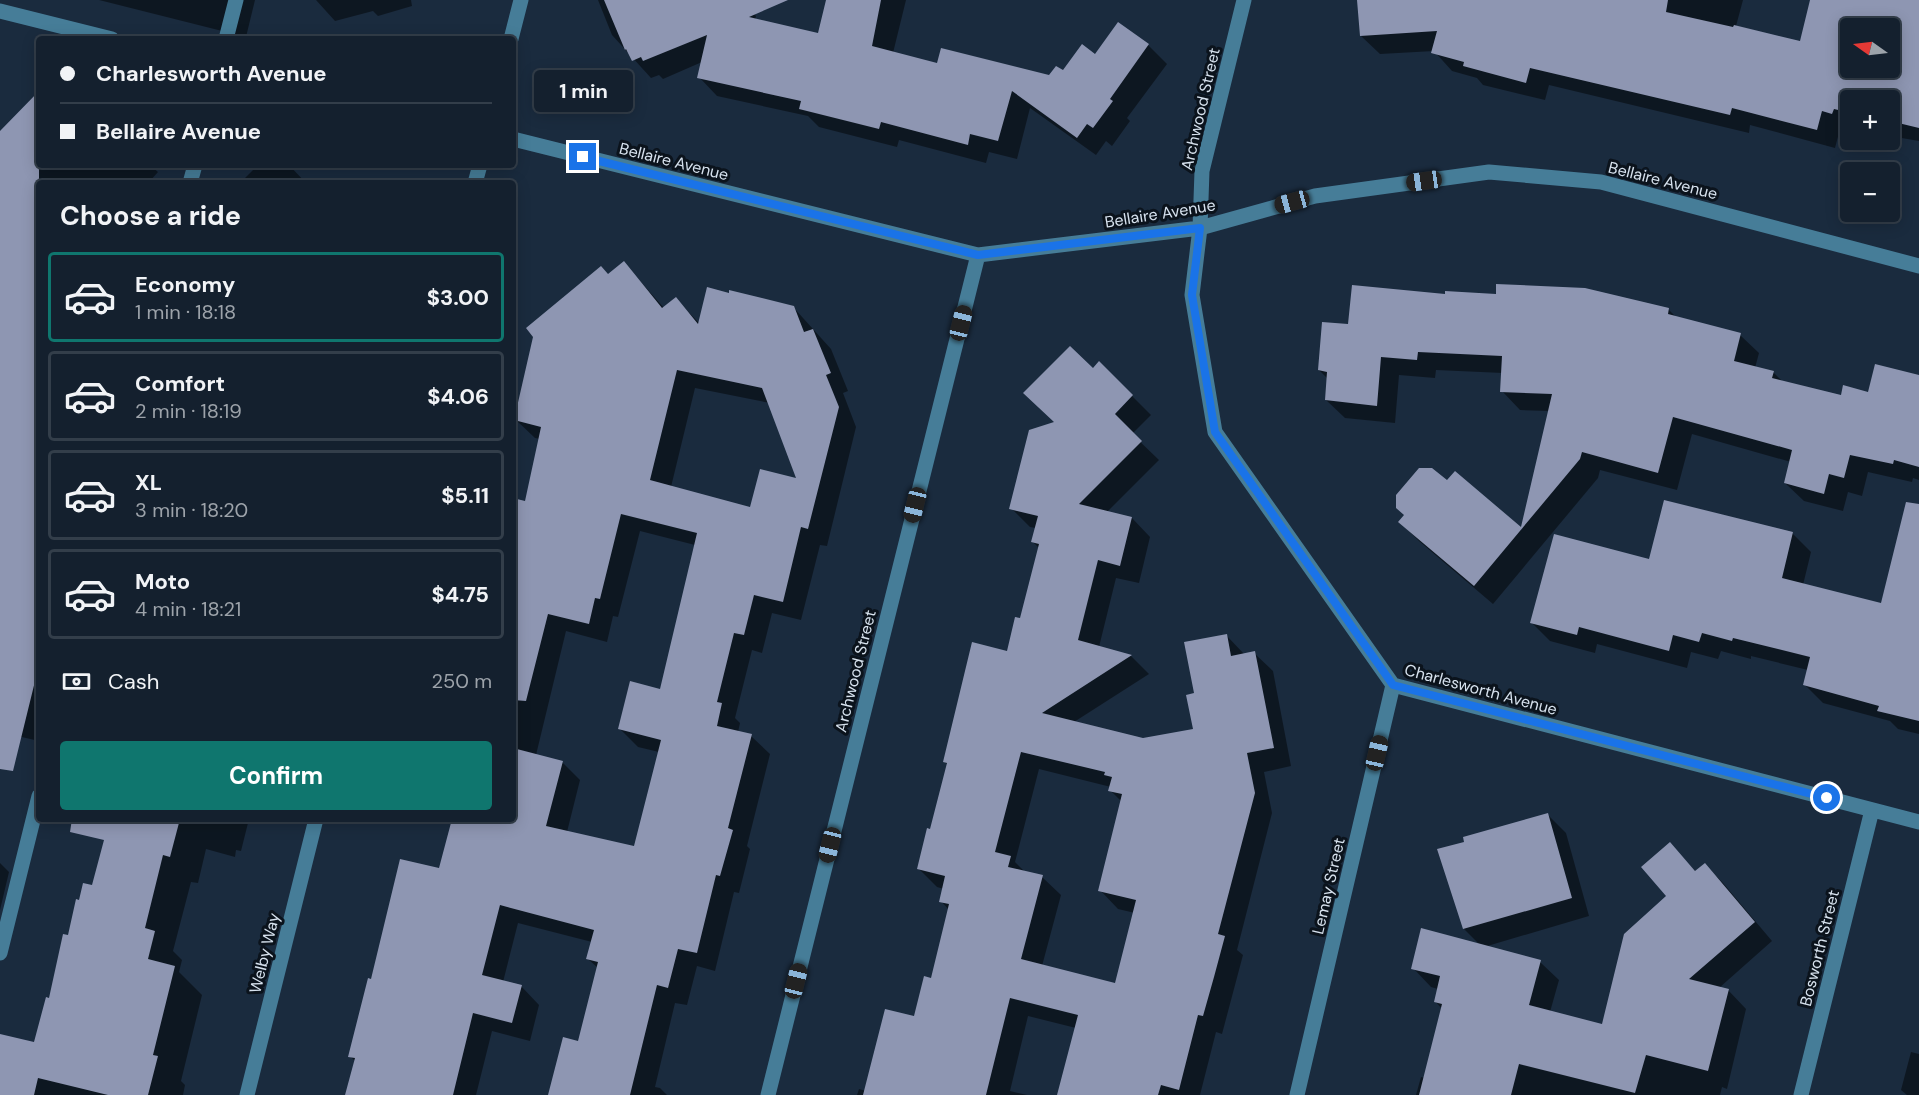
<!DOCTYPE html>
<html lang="en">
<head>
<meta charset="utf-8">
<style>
	:root { --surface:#14202e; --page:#212d3a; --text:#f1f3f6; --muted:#9da3aa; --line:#333e4a; --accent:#0f766e }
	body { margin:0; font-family:"DM Sans",sans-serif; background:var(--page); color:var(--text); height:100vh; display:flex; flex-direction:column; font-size:22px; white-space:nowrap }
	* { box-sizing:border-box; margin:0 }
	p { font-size:20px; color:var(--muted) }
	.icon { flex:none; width:33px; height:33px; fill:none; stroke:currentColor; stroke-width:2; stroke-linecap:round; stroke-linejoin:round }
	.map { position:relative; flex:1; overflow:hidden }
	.sheet { position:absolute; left:36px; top:180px; width:480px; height:642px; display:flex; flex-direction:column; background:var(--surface); border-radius:6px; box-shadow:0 3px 15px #0003,0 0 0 2px var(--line) }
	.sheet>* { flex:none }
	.top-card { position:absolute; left:36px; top:36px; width:480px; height:132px; border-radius:6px; box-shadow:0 3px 15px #0003,0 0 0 2px var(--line); display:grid; align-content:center; height:132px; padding:0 24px; background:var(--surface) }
	.needle { width:39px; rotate:284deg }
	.buttons { position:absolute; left:1840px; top:18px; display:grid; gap:12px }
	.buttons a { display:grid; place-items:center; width:60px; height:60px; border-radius:6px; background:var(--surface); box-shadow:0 3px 15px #0003,0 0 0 2px var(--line); font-size:30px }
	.end { position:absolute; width:27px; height:27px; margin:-14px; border:8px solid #1a73e8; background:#fff; box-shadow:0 0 0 3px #fff }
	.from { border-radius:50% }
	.bubble { position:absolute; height:42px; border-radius:6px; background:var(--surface); box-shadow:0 3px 15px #0003,0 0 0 2px var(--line); font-size:20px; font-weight:700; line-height:42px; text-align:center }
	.car { position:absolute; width:18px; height:36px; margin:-18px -9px; border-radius:8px; box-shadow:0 0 4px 2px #0007; background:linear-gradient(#222 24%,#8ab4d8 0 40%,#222 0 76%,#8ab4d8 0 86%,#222 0) }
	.top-card b { display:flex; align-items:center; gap:21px; height:57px; font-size:22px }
	.top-card b+b { border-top:2px solid var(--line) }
	.top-card i { width:15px; height:15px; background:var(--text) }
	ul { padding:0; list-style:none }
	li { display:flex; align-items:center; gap:18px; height:90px; margin:0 12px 9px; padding:0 12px; border:3px solid var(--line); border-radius:6px }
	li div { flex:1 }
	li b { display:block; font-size:22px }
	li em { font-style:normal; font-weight:700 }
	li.selected { border-color:var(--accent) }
	li>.icon { width:54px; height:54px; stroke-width:1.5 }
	h2 { padding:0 24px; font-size:27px; line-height:72px }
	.pay { display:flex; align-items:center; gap:15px; height:66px; padding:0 24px; font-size:22px }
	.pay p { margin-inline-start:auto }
	.primary-button { display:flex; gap:12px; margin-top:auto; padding:12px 24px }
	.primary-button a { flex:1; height:69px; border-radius:6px; background:var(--accent); color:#fff; font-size:24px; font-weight:700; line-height:69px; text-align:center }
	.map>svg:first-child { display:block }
	.shadow { fill:#0007; fill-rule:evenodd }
	.building { fill:#8e96b2; fill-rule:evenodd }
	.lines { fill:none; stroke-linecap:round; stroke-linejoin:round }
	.minor { stroke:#467d98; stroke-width:15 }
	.route { stroke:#1a73e8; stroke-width:8 }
	.labels { text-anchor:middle; stroke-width:6; stroke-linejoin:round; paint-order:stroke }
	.street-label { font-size:16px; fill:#d7e2ee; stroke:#0b131c }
</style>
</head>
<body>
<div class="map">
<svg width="1919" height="1095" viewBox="0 0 1919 1095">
	<rect width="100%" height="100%" fill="#1a2b3e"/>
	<path class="shadow" d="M 99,0 L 255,0 L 246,37 Z
		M 316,0 L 411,0 L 412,6 L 378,16 L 373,11 L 335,21 Z
		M 598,0 L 740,0 L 756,16 L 755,20 L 819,34 L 827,0 L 906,0 L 893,53 L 938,65 L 1049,77 L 1063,72 L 1095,56 L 1118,24 L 1148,45 L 1167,64 L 1127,118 L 1130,121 L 1112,146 L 1106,141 L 1096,155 L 1030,108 L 1017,159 L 989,152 L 986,163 L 899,140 L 897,147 L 819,127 L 808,116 L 717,96 L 699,77 L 702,62 L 663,79 L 659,75 L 651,78 L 612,35 Z
		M 1359,0 L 1743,0 L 1736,26 L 1801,43 L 1811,0 L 1901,0 L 1919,6 L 1919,141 L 1890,136 L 1890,100 L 1851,100 L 1851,131 L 1840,129 L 1835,148 L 1750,125 L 1749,133 L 1549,85 L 1545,100 L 1483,85 L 1477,78 L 1452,71 L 1434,51 L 1380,54 L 1361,36 ZM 1851,28 L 1890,28 L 1890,68 L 1851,68 Z
		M 39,100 L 39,165 L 150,165 L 158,172 L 150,181 L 156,183 L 39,183 L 39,741 L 0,732 L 0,133 Z
		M 258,165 L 289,165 L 306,183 L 247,183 L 244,179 Z
		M 624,263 L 664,308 L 676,299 L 699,323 L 794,308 L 831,349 L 848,391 L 843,393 L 856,427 L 827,546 L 820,545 L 801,620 L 772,613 L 762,653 L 752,650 L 735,718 L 740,723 L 738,732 L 751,736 L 770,754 L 747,846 L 750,849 L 739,893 L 734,892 L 715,971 L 697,966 L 687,1005 L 675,1003 L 655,1087 L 660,1088 L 667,1095 L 555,1095 L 579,1043 L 598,968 L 588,959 L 592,942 L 518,923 L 503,982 L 521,986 L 539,1005 L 530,1041 L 492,1031 L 476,1095 L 347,1095 L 355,1061 L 350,1056 L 372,981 L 440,870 L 453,819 L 513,819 L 513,500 L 526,503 L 540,439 L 535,438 L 516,420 L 608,275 ZM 695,388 L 770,403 L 798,480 L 751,509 L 671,487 ZM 640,531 L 695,545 L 661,691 L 619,728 L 638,747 L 659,752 L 635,848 L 567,832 L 580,780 L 562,762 L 536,755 L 566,631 L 607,642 L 613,616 L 618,617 Z
		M 1447,296 L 1669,310 L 1677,318 L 1740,335 L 1759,353 L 1755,368 L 1773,372 L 1783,382 L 1842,397 L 1869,394 L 1919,377 L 1919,480 L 1913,478 L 1912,482 L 1868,472 L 1862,496 L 1848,492 L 1843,511 L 1804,501 L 1785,483 L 1791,462 L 1692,434 L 1677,490 L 1600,470 L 1598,478 L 1493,604 L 1419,541 L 1400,522 L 1447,482 L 1455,473 L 1522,530 L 1550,411 L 1520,410 L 1502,391 L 1503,373 L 1436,370 L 1435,378 L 1399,375 L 1395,423 L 1345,418 L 1326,400 L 1328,379 L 1319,370 L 1349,326 Z
		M 1099,363 L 1151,415 L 1132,434 L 1159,460 L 1107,512 L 1132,518 L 1150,537 L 1139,583 L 1116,578 L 1099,647 L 1131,656 L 1149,674 L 1074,722 L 1143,739 L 1194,730 L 1196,694 L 1226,635 L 1245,655 L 1254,653 L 1273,671 L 1291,766 L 1264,772 L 1272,813 L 1237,950 L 1243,955 L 1222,1034 L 1216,1032 L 1200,1095 L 1058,1095 L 1076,1028 L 1028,1016 L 1010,1091 L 1027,1095 L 857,1095 L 859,1089 L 866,1091 L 915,1018 L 932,980 L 949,910 L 941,901 L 944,889 L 937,887 L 918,868 L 931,831 L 948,765 L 944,761 L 1008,653 L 1021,620 L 1039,548 L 1033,542 L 1036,528 L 1030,527 L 1011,508 L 1056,423 ZM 1039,769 L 1111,787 L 1110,790 L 1122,802 L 1100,890 L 1118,909 L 1135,913 L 1116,985 L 1042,966 L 1061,895 L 1042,877 L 1025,872 L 1015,862 Z
		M 1792,533 L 1811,552 L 1803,585 L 1882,605 L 1919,557 L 1919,734 L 1898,729 L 1890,721 L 1823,703 L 1805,685 L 1808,670 L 1751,656 L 1751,659 L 1721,651 L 1718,659 L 1691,652 L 1687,668 L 1597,644 L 1595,653 L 1550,641 L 1532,623 L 1650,561 Z
		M 1547,814 L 1566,833 L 1589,916 L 1484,947 L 1540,962 L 1559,980 L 1550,1012 L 1603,1026 L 1669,897 L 1670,844 L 1696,872 L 1705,865 L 1723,883 L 1772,941 L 1719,988 L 1728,990 L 1746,1009 L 1727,1089 L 1722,1087 L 1720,1095 L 1416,1095 L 1421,1077 L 1425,1078 L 1442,1009 L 1435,1001 L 1438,989 L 1431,987 L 1413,968 L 1481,946 L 1464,929 L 1466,843 Z
		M 103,819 L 249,819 L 241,851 L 236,850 L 235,857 L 206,849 L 198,883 L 191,882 L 173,951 L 182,960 L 179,972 L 202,995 L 181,1081 L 185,1085 L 183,1095 L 0,1095 L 0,1036 L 35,1044 L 80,902 L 93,887 L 109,825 Z
		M 0,863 L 9,872 L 0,910 Z
		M 1911,1052 L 1919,1054 L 1919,1095 L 1907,1095 L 1901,1090 Z"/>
	<path class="building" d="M 604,0 L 788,0 L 749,17 L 818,33 L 826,0 L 881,0 L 872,46 L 937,63 L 941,48 L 1049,75 L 1056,66 L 1063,70 L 1082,44 L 1095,54 L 1118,22 L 1149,44 L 1110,99 L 1113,101 L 1093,128 L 1087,124 L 1077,138 L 1012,91 L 998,141 L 970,134 L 968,145 L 881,122 L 879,129 L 799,109 L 801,101 L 697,78 L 707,35 L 643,61 L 641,57 L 632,61 L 626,49 L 625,50 Z
		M 1357,0 L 1668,0 L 1666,12 L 1733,27 L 1734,25 L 1800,41 L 1810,0 L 1919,0 L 1919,128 L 1890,121 L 1890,100 L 1851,100 L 1851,113 L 1834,109 L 1832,114 L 1822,111 L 1817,130 L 1732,108 L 1730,115 L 1530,68 L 1526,83 L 1463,66 L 1464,62 L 1431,53 L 1437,31 L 1360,36 ZM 1851,28 L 1890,28 L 1890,68 L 1851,68 Z
		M 39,91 L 39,665 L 13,771 L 0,769 L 0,131 Z
		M 624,261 L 662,308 L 676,297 L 698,324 L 707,287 L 729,293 L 729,290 L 794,306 L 804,332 L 813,329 L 831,373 L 826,375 L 839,407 L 808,529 L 801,527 L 783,602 L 754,595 L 744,635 L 734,633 L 717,702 L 722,703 L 717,726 L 752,734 L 728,828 L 733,830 L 720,876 L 716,875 L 697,953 L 678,949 L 668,988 L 657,985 L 630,1095 L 548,1095 L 563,1037 L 578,1041 L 598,962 L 586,959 L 594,930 L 500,905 L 482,975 L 522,985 L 512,1023 L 473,1013 L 453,1095 L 345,1095 L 355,1058 L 348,1057 L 368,978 L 371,979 L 400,859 L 439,868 L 452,819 L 513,819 L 513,748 L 563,761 L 546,826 L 634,846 L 661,740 L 618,729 L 630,681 L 660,689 L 697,533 L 621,514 L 600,599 L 595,598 L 589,624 L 548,614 L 526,701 L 513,700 L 513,498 L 525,501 L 541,427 L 514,420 L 533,337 L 526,328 L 601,266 L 608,274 ZM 677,370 L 762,388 L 796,478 L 760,469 L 750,507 L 650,480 Z
		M 1496,284 L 1585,288 L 1669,308 L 1668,314 L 1741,333 L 1734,361 L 1774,371 L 1772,378 L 1841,395 L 1843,385 L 1868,392 L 1875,364 L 1919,375 L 1919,467 L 1894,460 L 1893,464 L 1850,455 L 1844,478 L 1829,474 L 1824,494 L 1784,483 L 1792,450 L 1673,417 L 1658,473 L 1582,452 L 1580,459 L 1474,586 L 1398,522 L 1404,515 L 1396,508 L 1396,495 L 1419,468 L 1432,468 L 1447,480 L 1455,471 L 1521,527 L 1552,394 L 1500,392 L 1502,356 L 1418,352 L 1417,360 L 1381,357 L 1377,406 L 1325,400 L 1327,372 L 1318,370 L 1322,322 L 1348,324 L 1352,285 L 1445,294 L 1445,291 L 1496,294 Z
		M 1070,346 L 1093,368 L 1099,361 L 1133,395 L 1115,414 L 1142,441 L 1079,504 L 1132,517 L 1120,566 L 1098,560 L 1078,640 L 1132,655 L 1042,713 L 1143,738 L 1193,729 L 1186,695 L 1194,693 L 1184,642 L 1227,634 L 1231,656 L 1255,651 L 1274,748 L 1247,753 L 1255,793 L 1218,934 L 1225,936 L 1214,977 L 1203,1016 L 1198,1015 L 1179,1090 L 1161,1085 L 1158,1095 L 1057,1095 L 1078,1015 L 1010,998 L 986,1095 L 863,1095 L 885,1009 L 914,1016 L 924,976 L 931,978 L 949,904 L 939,902 L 945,876 L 917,869 L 927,828 L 930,829 L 947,763 L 943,762 L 972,642 L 1007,651 L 1015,617 L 1020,618 L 1039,544 L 1031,542 L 1038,516 L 1009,509 L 1029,430 L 1054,422 L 1023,393 ZM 1021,752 L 1105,772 L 1104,775 L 1112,777 L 1108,791 L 1122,794 L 1098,891 L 1136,900 L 1115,983 L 1021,959 L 1043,875 L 1008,867 L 1011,856 L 995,852 Z
		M 1664,500 L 1793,532 L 1782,578 L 1881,603 L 1906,502 L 1919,504 L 1919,721 L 1877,711 L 1879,706 L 1803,685 L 1810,657 L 1733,638 L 1732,641 L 1702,633 L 1699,642 L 1673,635 L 1669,651 L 1579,627 L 1577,635 L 1530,623 L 1554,534 L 1649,559 Z
		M 1548,813 L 1572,898 L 1463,929 L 1437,849 L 1464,842 L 1463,837 Z
		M 72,819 L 180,819 L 170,857 L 163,855 L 145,928 L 155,931 L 148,959 L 175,966 L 153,1055 L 158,1056 L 148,1095 L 108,1095 L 38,1078 L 34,1095 L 0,1095 L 0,1034 L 34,1042 L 46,997 L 49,998 L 63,934 L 68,935 L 76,899 L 79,900 L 83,883 L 92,885 L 104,840 L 70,832 Z
		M 1670,842 L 1695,871 L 1705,863 L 1755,922 L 1689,979 L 1729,989 L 1708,1071 L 1646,1055 L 1635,1093 L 1519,1064 L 1511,1095 L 1419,1095 L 1442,1004 L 1434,1002 L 1440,976 L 1411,969 L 1421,928 L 1541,960 L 1529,1005 L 1602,1024 L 1624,934 L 1666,896 L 1641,867 Z"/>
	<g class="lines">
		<path class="minor" d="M 1244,0 L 1202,171 L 1200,228 L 1192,295 L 1215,432 L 1393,685 L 1919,822
			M 0,11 L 112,39
			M 226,39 L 236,0
			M 511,39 L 521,0
			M 513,139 L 978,255 L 1200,228 L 1315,196 L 1489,172 L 1601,182 L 1919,266
			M 190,183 L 195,165
			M 475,183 L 480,165
			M 0,953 L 39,796
			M 247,1095 L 316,819
			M 768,1095 L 978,255
			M 1297,1095 L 1393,685
			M 1801,1095 L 1872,810"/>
	</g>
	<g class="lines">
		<path class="route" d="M 583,157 L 978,255 L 1200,228 L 1192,295 L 1215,432 L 1393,685 L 1827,798"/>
	</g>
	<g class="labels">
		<g class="street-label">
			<text transform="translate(1200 109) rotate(-77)" y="6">Archwood Street</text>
			<text transform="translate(674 161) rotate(14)" y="6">Bellaire Avenue</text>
			<text transform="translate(1663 180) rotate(14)" y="6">Bellaire Avenue</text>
			<text transform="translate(1160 213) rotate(-9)" y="6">Bellaire Avenue</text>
			<text transform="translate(855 671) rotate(-76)" y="6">Archwood Street</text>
			<text transform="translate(1481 689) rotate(15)" y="6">Charlesworth Avenue</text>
			<text transform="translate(1328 886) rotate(-77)" y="6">Lemay Street</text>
			<text transform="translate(1819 948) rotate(-76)" y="6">Bosworth Street</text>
			<text transform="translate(264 953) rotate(-76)" y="6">Welby Way</text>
		</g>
	</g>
</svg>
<div class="buttons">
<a><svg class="needle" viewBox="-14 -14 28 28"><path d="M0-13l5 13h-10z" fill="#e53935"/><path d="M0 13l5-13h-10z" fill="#9da3aa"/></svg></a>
<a>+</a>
<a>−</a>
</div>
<i class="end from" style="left:1827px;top:798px"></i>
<i class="end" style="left:583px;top:157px"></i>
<div class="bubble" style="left:534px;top:70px;width:99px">1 min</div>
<i class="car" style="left:1424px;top:181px;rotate:262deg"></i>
<i class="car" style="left:1292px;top:202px;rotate:255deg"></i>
<i class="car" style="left:961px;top:323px;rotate:14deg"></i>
<i class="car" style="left:915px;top:505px;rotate:194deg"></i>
<i class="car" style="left:1377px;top:753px;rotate:13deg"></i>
<i class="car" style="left:830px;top:845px;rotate:194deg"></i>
<i class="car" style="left:796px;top:981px;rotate:14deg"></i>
<div class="top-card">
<b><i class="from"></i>Charlesworth Avenue</b>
<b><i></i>Bellaire Avenue</b>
</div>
<section class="sheet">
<h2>Choose a ride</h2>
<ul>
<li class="selected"><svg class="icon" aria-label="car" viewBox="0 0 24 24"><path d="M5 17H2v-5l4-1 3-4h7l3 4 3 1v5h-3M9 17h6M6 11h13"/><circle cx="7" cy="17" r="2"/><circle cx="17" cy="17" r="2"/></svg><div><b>Economy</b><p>1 min · 18:18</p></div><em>$3.00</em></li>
<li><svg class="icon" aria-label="car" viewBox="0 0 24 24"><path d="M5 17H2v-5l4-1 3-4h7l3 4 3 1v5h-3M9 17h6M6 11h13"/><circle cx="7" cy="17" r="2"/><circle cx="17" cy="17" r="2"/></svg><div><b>Comfort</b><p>2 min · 18:19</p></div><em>$4.06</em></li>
<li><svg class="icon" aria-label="car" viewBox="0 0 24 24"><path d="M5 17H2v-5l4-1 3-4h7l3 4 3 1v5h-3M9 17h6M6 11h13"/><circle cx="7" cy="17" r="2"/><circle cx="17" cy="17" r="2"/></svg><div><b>XL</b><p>3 min · 18:20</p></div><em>$5.11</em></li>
<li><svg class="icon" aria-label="car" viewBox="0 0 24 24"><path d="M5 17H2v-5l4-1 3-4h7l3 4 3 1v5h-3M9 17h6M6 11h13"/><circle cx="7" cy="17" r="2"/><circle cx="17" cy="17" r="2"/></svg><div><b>Moto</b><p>4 min · 18:21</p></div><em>$4.75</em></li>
</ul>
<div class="pay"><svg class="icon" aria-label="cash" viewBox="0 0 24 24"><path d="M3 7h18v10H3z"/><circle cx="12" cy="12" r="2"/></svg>Cash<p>250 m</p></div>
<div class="primary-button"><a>Confirm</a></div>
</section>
</div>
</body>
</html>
